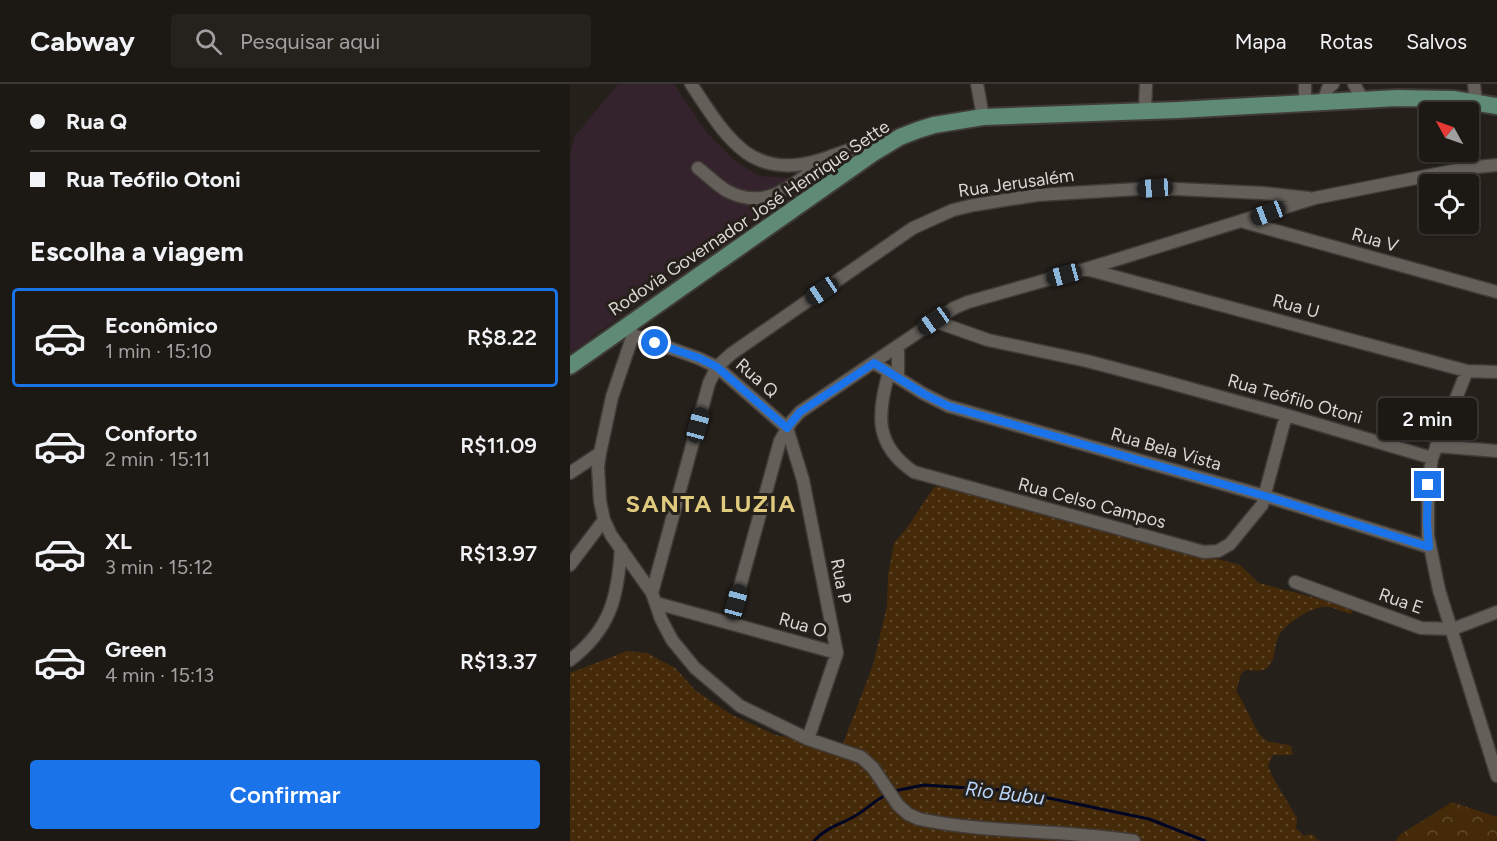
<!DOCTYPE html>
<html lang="pt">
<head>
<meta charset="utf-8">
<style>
	:root { --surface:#1c1814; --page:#25211d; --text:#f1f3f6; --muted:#a0a0a0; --line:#3a3734; --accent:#1a73e8 }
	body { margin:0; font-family:Figtree,sans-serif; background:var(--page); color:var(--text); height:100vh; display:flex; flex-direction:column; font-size:22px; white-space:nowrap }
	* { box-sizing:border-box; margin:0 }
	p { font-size:20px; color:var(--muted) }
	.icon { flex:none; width:33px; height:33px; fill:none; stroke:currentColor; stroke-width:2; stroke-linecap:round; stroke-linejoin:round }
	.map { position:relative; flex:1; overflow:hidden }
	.details { display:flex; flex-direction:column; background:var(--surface); width:570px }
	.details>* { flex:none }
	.hud { display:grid; align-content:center; height:132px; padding:0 30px; background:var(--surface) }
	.needle { width:39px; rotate:310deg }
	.tools { position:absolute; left:849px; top:18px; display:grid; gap:12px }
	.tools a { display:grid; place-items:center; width:60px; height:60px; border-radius:6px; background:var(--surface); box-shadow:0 2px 4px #0004,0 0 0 2px var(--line); font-size:30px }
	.end { position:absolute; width:27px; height:27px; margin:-14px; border:8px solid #1a73e8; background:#fff; box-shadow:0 0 0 3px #fff }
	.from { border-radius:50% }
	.bubble { position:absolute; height:42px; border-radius:6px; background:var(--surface); box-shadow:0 2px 4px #0004,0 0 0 2px var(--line); font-size:20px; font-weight:600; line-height:42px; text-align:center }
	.car { position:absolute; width:18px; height:36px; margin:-18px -9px; border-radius:8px; box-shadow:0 0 4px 2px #0007; background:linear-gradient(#222 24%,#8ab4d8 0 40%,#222 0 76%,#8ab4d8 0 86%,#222 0) }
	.hud b { display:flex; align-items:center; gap:21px; height:57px; font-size:22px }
	.hud b+b { border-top:2px solid var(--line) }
	.hud i { width:15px; height:15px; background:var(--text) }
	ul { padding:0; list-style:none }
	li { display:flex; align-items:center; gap:18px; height:99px; margin:0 12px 9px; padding:0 18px; border:3px solid transparent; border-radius:6px }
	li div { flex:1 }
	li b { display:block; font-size:22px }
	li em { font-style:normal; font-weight:600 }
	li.active { border-color:var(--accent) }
	li>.icon { width:54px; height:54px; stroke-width:1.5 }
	h2 { padding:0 30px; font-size:27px; line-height:72px }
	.button { display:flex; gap:12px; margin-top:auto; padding:12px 30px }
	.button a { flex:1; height:69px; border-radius:6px; background:var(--accent); color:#fff; font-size:24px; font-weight:600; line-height:69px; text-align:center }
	header { display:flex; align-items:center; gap:36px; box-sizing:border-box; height:84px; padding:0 30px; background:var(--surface); border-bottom:2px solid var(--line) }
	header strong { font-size:28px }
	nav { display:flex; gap:33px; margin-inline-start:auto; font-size:21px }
	.search { width:420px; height:54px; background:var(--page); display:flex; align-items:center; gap:15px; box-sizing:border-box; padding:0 21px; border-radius:6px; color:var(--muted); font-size:22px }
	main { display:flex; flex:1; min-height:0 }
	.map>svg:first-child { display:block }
	.industrial { fill:#34232c }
	.grass { fill:url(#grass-dots) }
	.forest { fill:url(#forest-crowns) }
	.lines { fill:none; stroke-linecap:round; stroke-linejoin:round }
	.stream { stroke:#000524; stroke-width:3 }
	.minor-casing { stroke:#403b37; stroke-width:15 }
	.major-casing { stroke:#403b37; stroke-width:20 }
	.minor { stroke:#655f59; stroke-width:12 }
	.major { stroke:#5e8a76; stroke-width:16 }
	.route { stroke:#1a73e8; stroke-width:8 }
	.labels { text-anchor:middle; stroke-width:6; stroke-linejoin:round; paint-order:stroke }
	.street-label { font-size:18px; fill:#dbd7d3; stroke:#26201b }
	.water-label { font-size:20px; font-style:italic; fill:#b9d5fa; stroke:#26201b }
	.district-label { font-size:24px; font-weight:bold; letter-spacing:1.5px; fill:#dfca7d; stroke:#26201b }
</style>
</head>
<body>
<header>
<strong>Cabway</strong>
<div class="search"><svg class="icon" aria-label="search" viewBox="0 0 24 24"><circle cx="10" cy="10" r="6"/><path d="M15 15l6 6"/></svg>Pesquisar aqui</div>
<nav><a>Mapa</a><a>Rotas</a><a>Salvos</a></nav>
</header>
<main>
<section class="details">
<div class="hud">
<b><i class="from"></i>Rua Q</b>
<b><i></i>Rua Teófilo Otoni</b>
</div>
<h2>Escolha a viagem</h2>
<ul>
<li class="active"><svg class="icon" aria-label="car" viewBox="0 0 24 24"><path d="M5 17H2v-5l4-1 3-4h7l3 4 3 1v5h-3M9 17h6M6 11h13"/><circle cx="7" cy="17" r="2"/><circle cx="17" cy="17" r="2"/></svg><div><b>Econômico</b><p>1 min · 15:10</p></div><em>R$8.22</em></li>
<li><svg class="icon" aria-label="car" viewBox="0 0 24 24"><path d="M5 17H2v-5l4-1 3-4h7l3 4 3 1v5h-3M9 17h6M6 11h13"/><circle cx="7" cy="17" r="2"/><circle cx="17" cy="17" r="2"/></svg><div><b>Conforto</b><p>2 min · 15:11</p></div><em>R$11.09</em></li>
<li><svg class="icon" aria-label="car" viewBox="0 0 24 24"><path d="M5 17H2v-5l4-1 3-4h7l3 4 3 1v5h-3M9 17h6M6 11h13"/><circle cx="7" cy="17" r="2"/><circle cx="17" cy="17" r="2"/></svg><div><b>XL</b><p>3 min · 15:12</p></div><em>R$13.97</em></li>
<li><svg class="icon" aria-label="car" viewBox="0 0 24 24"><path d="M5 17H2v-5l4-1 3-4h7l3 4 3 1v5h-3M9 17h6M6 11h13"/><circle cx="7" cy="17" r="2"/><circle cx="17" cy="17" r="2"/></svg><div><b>Green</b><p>4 min · 15:13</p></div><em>R$13.37</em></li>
</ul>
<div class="button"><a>Confirmar</a></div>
</section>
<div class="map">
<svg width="927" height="757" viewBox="0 0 927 757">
	<defs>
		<pattern id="grass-dots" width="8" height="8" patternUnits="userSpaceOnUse" patternTransform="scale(1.5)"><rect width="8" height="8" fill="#452a09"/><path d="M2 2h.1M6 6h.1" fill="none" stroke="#5f482c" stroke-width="1.8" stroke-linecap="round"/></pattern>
		<pattern id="forest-crowns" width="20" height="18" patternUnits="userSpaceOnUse" patternTransform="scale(1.5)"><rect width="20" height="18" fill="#452a09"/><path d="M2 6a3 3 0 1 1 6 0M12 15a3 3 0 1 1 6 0" fill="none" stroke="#5f482c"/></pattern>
	</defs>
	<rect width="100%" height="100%" fill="#26201b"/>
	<path class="industrial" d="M 48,0 L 104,0 L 137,49 L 166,78 L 190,92 L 222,94 L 212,102 L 219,110 L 0,269 L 0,72 L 4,53 Z"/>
	<path class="grass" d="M 378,402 L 670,481 L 689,499 L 784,524 L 781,530 C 773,528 766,524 758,523 C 745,520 714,540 708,553 C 704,563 706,575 698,583 C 692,589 684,586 676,586 L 671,590 L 666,608 C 676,619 685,651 697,657 C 703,659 714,659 721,662 L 723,671 L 703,671 L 698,681 L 702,692 L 727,734 L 726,744 L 734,752 L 742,750 L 749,757 L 0,757 L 0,589 L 57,567 L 77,569 L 105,584 L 126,607 L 162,631 L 206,651 L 271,665 L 303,581 L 317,522 L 318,491 L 324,459 L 339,441 L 364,403 Z"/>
	<path class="forest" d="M 882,718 L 927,733 L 927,757 L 825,757 L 831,750 Z"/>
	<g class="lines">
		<path class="stream" d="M 324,707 L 354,701 L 445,707 L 579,735 L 635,757
			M 244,757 C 258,742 270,741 285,732 C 297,725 305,716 318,710"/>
		<defs>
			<path id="minor" d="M 121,0 C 155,51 180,98 250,76 C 275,68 290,59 317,60
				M 407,0 L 413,33
				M 784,0 L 793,16
				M 904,0 L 906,18
				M 753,18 L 758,4 L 763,0
				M 735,19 L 735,0
				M 575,27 L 576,0
				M 128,84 C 137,91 147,101 157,107 C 198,128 221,100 254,79
				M 674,138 L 927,208
				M 516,185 L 897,287 L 927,288
				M 364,237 L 418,256 L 517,277 L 593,297 L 716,331 L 862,374
				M 59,240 L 63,251 L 42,313 L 30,369 L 28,383 L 30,417 L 34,436 L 41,451 L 82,509 L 91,535 L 102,556 L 125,584 L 170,622 L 238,655 L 291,673 L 303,684 L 328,721 L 338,730 L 349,735 C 419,750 493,745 564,757
				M 63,251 L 128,274 L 147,283 L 217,344 L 233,396 L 267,569 L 238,655
				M 328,263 L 328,293
				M 304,279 L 354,310 L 378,322 L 695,412 L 859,463
				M 897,287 L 862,374 L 858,401 L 858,452 L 869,506 L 927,692
				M 319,288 C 307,330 304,361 344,388 L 634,468 L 648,467 L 660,460 L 692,421 L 716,331
				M 866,362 L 927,367
				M 0,389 L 30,369
				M 0,481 L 34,436
				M 725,498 L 851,544 L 883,545 L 927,528
				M 82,509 L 139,299 L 147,283 L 161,270 L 343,144 L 383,126 L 404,121 L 467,111 L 585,104 L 692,109 L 739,114
				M 86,519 L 267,569
				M 160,539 L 210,357 L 221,338 L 230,328 L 384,224 L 398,218 L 516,185 L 745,114 L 897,84 L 927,81
				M 0,576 C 41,545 48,512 51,464"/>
			<path id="major" d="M 0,282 L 302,70 L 330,53 L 348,46 L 364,41 L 413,33 L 608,26 L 827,14 L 883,15 L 927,22"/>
		</defs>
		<use href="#minor" class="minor-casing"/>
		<use href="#major" class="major-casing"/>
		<use href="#minor" class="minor"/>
		<use href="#major" class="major"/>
	</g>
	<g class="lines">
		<path class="route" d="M 85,259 L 129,274 L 147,283 L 217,344 L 230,328 L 304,279 L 354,310 L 378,322 L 695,412 L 859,463 L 857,439 L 858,401"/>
	</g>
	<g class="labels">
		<g class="street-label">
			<text transform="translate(446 99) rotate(-8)" y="6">Rua Jerusalém</text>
			<text transform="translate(179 134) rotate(-34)" y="6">Rodovia Governador José Henrique Sette</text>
			<text transform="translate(805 156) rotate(16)" y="6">Rua V</text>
			<text transform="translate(726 222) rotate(15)" y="6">Rua U</text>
			<text transform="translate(187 294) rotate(41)" y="6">Rua Q</text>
			<text transform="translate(725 315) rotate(16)" y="6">Rua Teófilo Otoni</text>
			<text transform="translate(596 365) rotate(16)" y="6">Rua Bela Vista</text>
			<text transform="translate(522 419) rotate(15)" y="6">Rua Celso Campos</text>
			<text transform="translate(271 497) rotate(79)" y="6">Rua P</text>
			<text transform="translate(831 517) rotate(19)" y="6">Rua E</text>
			<text transform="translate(233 541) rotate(16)" y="6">Rua O</text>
		</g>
		<g class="water-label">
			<text transform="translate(435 709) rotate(7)" y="7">Rio Bubu</text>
		</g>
		<g class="district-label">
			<text x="141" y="428">SANTA LUZIA</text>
		</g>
	</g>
</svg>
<div class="tools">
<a><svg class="needle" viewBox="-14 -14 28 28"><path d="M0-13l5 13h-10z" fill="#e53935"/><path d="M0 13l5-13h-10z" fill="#a0a0a0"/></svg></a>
<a><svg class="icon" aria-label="locate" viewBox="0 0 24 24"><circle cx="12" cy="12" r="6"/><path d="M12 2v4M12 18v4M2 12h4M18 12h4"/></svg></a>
</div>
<i class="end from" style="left:85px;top:259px"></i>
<i class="end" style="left:858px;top:401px"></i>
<div class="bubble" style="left:808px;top:314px;width:99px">2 min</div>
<i class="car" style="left:585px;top:104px;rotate:266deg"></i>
<i class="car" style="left:698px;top:129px;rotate:249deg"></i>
<i class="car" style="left:494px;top:191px;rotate:255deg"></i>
<i class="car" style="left:252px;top:207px;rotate:236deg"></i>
<i class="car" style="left:364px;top:237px;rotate:235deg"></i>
<i class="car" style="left:128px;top:341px;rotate:15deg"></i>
<i class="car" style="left:166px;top:518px;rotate:15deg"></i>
</div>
</main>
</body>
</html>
